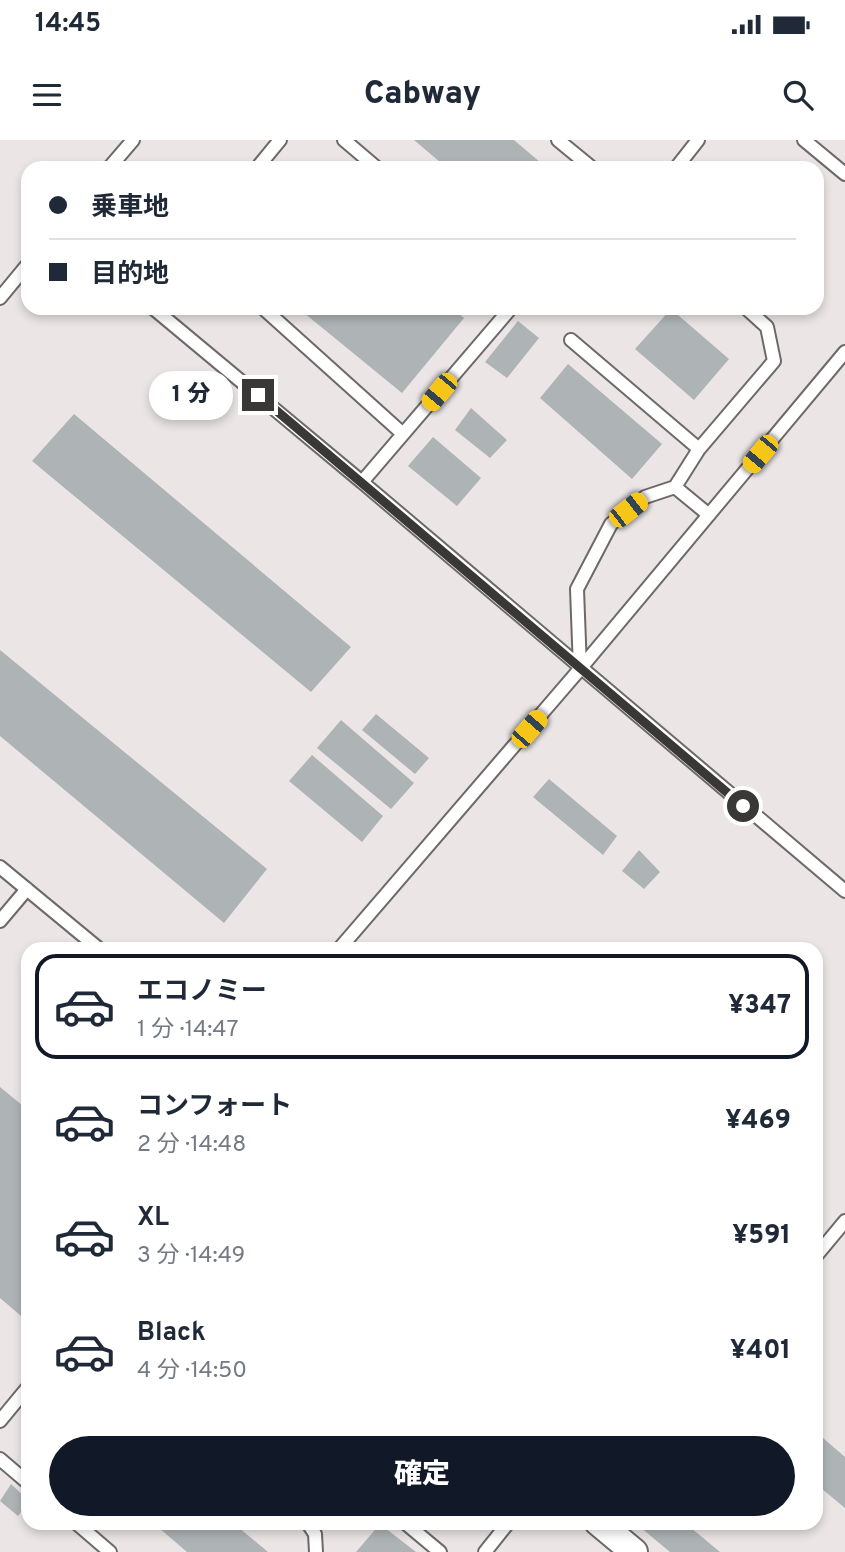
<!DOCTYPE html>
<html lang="ja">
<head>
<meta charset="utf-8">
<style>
	:root { --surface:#fff; --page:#f6f6f7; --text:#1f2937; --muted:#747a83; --line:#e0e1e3; --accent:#111827 }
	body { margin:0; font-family:Overpass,"Noto Sans JP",sans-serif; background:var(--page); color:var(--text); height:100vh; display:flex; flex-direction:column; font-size:26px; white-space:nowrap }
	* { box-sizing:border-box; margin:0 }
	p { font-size:23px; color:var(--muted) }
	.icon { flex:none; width:38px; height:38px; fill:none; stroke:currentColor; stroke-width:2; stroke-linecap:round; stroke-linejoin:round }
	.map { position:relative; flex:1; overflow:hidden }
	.side { position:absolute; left:21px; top:802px; width:802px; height:588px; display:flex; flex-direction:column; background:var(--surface); border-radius:21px; box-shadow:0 4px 10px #0003 }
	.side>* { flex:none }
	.banner { position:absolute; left:21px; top:21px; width:803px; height:154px; border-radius:21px; box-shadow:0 4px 10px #0003; display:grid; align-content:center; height:154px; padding:0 28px; background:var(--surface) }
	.end { position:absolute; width:32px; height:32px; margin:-16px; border:9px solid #3a3837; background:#fff; box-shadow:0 0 0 4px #fff }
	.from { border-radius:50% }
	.bubble { position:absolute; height:49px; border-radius:24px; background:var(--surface); box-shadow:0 4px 10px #0003; font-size:23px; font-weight:800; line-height:49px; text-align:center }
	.car { position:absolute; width:21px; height:42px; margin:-21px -10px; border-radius:9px; box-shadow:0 0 5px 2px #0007; background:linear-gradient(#f5c518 24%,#345 0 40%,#f5c518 0 76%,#345 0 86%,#f5c518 0) }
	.banner b { display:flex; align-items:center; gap:24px; height:66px; font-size:26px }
	.banner b+b { border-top:2px solid var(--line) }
	.banner i { width:18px; height:18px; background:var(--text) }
	ul { padding:12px 0 0; list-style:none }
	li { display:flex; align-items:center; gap:21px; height:105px; margin:0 14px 10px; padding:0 14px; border:4px solid transparent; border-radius:21px }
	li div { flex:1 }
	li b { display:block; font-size:26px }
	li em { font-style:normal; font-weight:800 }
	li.on { border-color:var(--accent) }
	li>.icon { width:63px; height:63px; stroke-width:1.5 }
	.button { display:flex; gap:14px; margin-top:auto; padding:14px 28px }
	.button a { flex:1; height:80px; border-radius:42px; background:var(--accent); color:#fff; font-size:28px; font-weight:800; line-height:80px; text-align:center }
	.status { display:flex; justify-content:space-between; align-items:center; height:49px; padding:0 35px; background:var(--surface); direction:ltr }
	.status svg { height:19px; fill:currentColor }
	header { display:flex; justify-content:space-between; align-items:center; height:91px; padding:0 28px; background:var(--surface); font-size:32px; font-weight:800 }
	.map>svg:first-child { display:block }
	.building { fill:#aeb3b5 }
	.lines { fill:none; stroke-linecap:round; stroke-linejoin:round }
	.lane-casing { stroke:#6e6968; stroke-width:16 }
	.street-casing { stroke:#6e6968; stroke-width:30 }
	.lane { stroke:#fff; stroke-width:12 }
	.street { stroke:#fff; stroke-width:26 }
	.route { stroke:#3a3837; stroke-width:9 }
</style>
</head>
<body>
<div class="status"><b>14:45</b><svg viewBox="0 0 49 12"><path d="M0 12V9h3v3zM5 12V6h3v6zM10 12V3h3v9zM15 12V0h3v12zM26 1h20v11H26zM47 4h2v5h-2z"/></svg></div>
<header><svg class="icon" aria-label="menu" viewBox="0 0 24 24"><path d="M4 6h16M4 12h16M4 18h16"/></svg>Cabway<svg class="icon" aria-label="search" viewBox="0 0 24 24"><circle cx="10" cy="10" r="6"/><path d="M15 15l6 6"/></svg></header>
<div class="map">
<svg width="845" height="1412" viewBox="0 0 845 1412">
	<rect width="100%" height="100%" fill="#ebe6e5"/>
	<path class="building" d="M 414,0 L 514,0 L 547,28 L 447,28 Z
		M 298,168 L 452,168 L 464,178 L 402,253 Z
		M 671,169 L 729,219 L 694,260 L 635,209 Z
		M 518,181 L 539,198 L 507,238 L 485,222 Z
		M 568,224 L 662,304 L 632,339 L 540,258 Z
		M 471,268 L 507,300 L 490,318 L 455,290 Z
		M 74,274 L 351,507 L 311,552 L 32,321 Z
		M 433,297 L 481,338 L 457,366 L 408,326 Z
		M 0,510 L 267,729 L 224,783 L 0,596 Z
		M 376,574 L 429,618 L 415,634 L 362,590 Z
		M 341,580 L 414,643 L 391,669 L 317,608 Z
		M 312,615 L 383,676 L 362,702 L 289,641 Z
		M 549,639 L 617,696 L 603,715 L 533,657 Z
		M 639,710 L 660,732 L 644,749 L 622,731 Z
		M 0,947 L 28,970 L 28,1182 L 0,1158 Z
		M 816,1292 L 845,1317 L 845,1368 L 816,1344 Z
		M 11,1344 L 28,1360 L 28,1363 L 18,1376 L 0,1361 Z
		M 152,1382 L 232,1382 L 268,1412 L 187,1412 Z
		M 634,1382 L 684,1382 L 720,1412 L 670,1412 Z
		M 380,1384 L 416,1412 L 356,1412 Z"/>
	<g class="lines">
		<defs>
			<path id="lane" d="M 344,0 L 377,28
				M 558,0 L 592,28
				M 804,0 L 845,34
				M 109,28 L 133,0
				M 257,28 L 280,0
				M 676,28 L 698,0
				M 0,158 L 28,124
				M 153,168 L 362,342
				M 263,168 L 403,294
				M 511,168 L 362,342 L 845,751
				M 571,200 L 699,309 L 675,347
				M 699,309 L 774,221 L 767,187 L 746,168
				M 580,529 L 577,449 L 611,384 L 645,357 L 675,347 L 709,375
				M 0,727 L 98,808
				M 0,781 L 27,749
				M 340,808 L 580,529 L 845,212
				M 816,1116 L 845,1081
				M 0,1281 L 28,1247
				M 0,1319 L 28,1343
				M 75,1382 L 110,1412
				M 307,1382 L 315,1394 L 316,1412
				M 404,1382 L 440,1412
				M 485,1412 L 509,1382"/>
			<path id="street" d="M 598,1382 L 634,1412"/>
		</defs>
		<use href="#lane" class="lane-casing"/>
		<use href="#street" class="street-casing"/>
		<use href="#lane" class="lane"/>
		<use href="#street" class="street"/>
	</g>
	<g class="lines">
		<path class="route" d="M 258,255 L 743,666"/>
	</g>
</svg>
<i class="end from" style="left:743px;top:666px"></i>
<i class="end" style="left:258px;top:255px"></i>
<div class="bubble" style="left:149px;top:231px;width:84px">1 分</div>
<i class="car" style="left:439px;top:252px;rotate:220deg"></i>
<i class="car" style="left:760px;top:314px;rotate:220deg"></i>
<i class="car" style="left:628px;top:370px;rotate:52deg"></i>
<i class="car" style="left:529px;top:589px;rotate:41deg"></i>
<div class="banner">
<b><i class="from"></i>乗車地</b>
<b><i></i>目的地</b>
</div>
<section class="side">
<ul>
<li class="on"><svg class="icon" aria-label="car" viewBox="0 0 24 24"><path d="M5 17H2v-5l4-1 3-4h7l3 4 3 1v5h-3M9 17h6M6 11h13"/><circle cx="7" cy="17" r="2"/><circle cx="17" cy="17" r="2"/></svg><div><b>エコノミー</b><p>1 分 · 14:47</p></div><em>¥347</em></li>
<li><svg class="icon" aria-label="car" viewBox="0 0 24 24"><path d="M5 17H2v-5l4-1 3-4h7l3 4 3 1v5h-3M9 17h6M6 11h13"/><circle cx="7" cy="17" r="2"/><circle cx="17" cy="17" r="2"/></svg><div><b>コンフォート</b><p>2 分 · 14:48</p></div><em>¥469</em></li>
<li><svg class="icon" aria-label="car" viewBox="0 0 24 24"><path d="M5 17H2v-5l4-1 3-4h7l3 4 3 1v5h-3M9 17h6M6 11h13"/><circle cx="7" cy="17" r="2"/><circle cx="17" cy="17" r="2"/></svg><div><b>XL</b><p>3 分 · 14:49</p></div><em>¥591</em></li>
<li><svg class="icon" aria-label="car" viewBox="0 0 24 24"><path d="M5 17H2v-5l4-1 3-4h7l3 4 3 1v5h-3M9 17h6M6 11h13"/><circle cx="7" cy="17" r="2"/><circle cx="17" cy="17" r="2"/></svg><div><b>Black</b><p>4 分 · 14:50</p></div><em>¥401</em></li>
</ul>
<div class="button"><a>確定</a></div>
</section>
</div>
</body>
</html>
